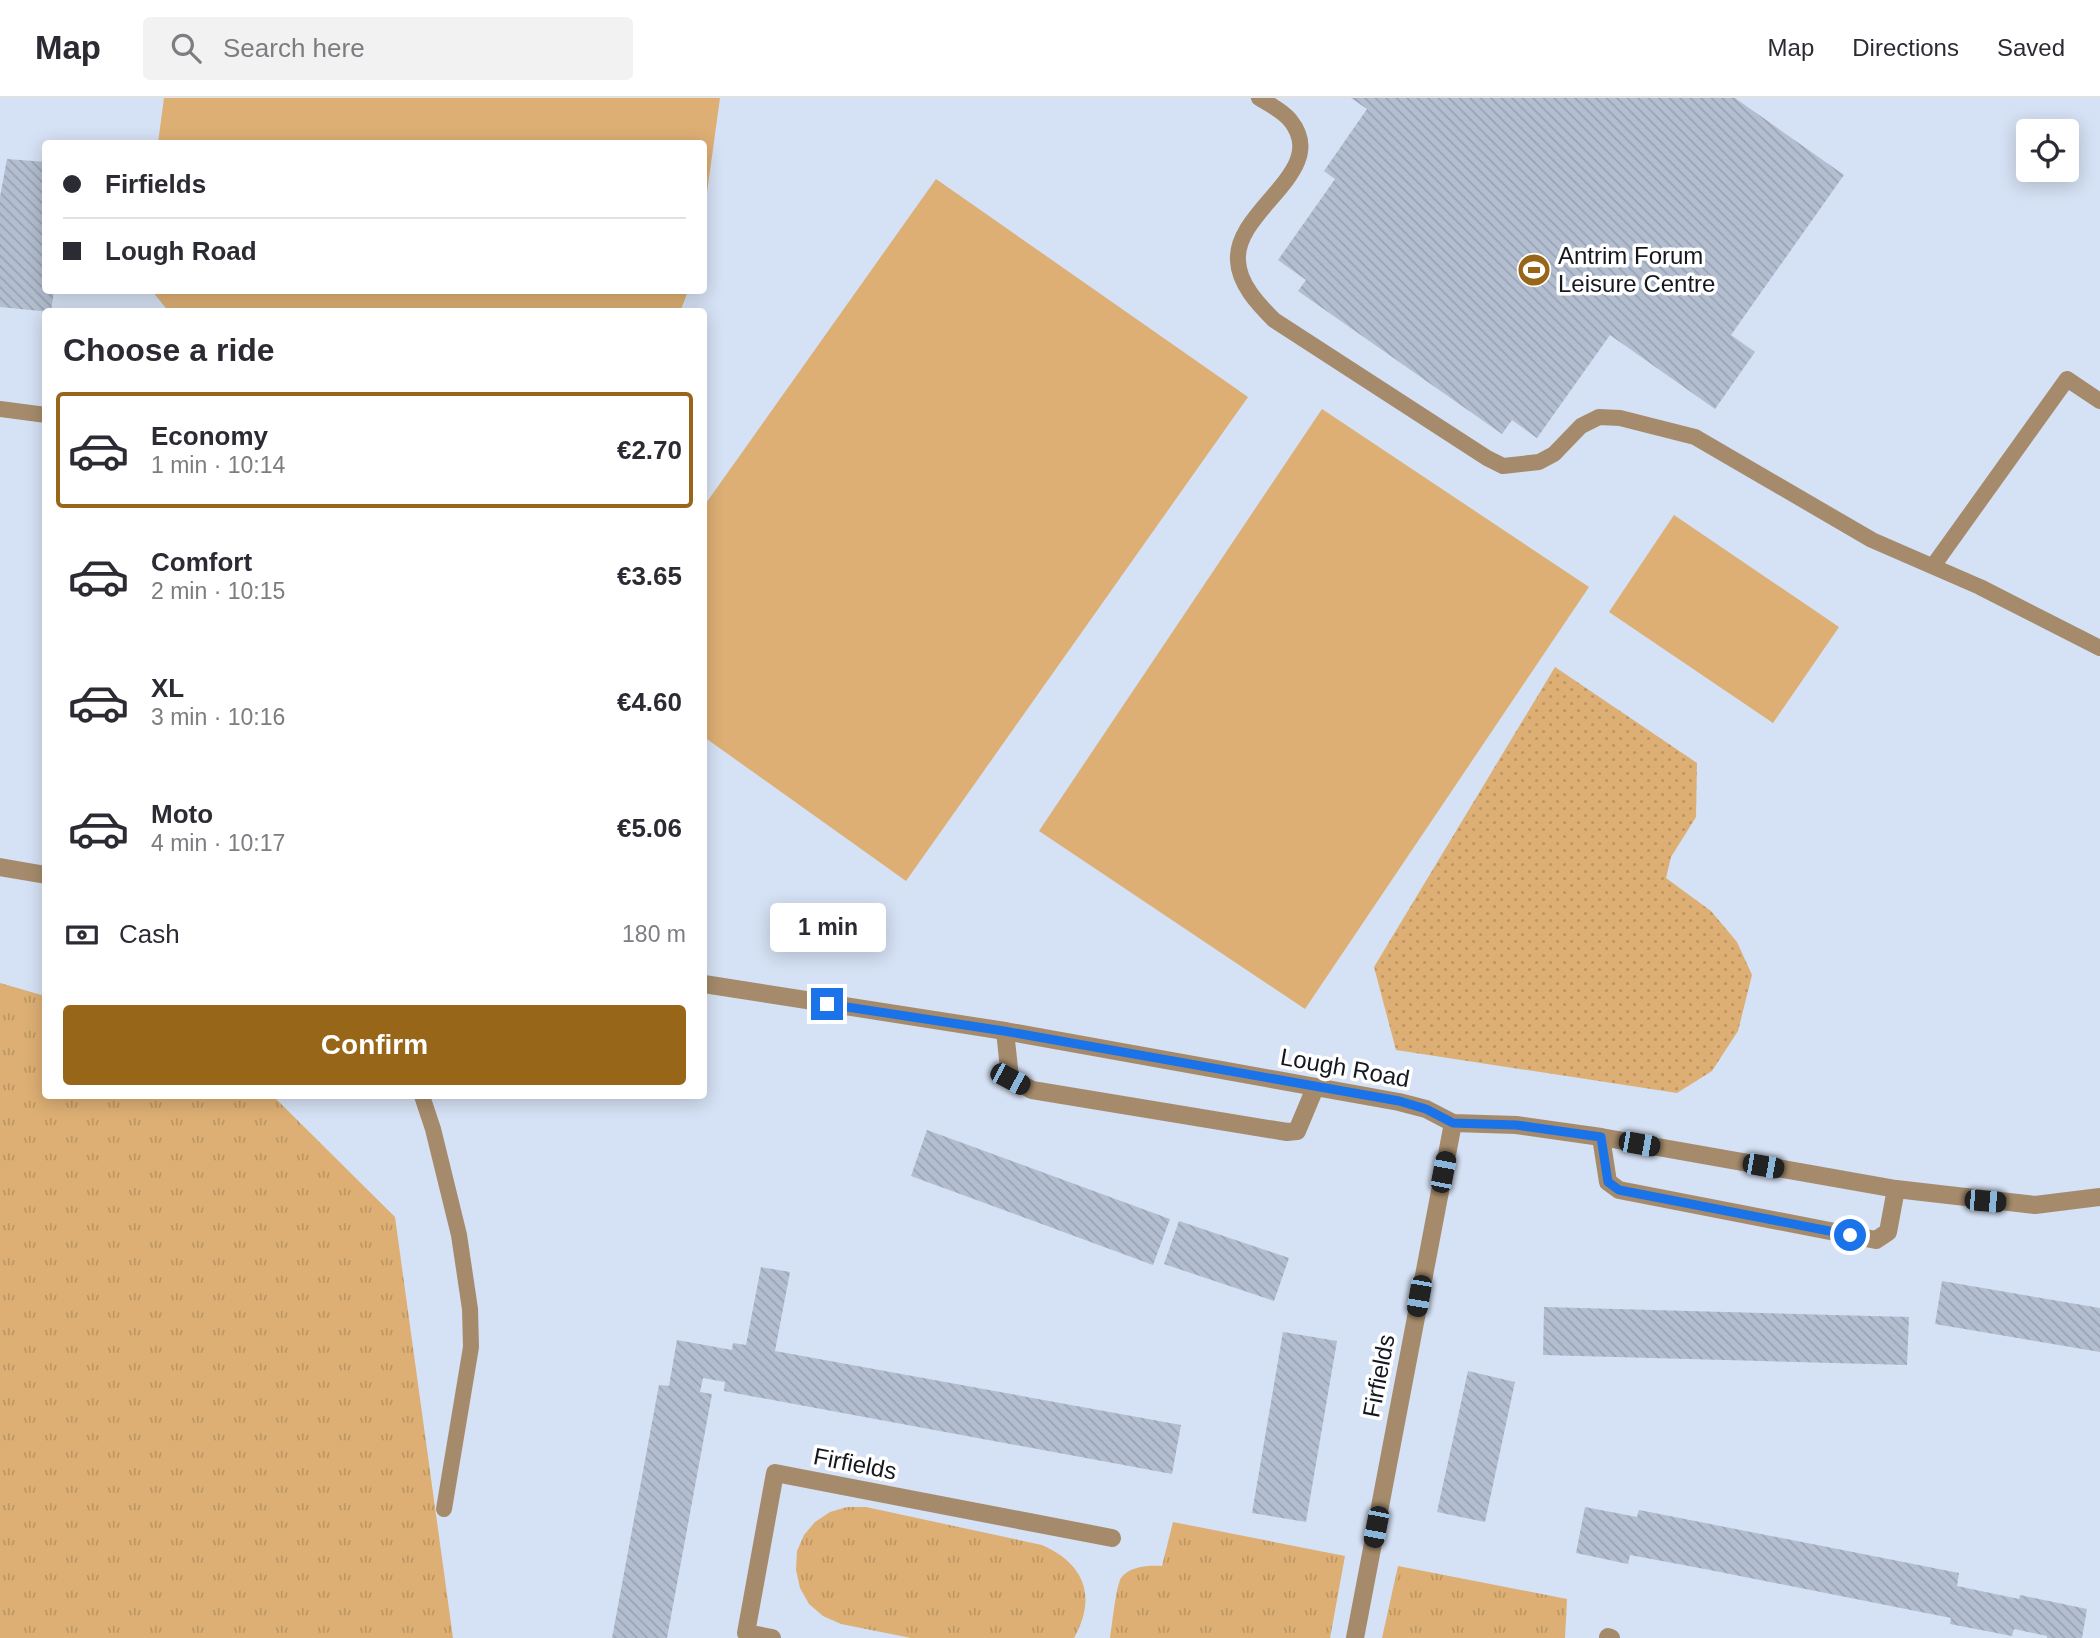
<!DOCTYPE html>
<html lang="en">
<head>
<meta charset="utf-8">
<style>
	:root { --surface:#fff; --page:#f2f2f3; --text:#2b2b33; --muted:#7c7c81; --line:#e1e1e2; --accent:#986619 }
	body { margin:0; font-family:Helvetica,sans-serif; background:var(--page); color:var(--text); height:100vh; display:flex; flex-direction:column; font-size:26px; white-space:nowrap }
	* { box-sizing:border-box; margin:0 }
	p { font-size:23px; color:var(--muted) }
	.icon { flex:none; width:38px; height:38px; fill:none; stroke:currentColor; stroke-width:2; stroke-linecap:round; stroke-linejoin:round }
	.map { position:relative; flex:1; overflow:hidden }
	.details { position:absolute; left:42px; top:210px; width:665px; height:791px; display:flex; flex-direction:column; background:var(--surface); border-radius:7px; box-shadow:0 4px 18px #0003 }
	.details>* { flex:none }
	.banner { position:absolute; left:42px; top:42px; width:665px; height:154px; border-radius:7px; box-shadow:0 4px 18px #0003; display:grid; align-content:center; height:154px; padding:0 21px; background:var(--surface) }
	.fabs { position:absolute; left:2016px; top:21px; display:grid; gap:14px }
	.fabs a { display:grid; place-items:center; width:63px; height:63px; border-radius:7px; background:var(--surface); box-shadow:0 4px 18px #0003; font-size:35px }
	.end { position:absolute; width:32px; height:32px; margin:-16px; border:9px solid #1a73e8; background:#fff; box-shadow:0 0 0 4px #fff }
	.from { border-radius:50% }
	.bubble { position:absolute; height:49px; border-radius:7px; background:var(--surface); box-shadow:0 4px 18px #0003; font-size:23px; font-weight:600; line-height:49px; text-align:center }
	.car { position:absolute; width:21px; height:42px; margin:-21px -10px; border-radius:9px; box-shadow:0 0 5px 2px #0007; background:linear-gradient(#222 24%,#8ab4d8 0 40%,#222 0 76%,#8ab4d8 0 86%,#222 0) }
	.banner b { display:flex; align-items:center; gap:24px; height:66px; font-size:26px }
	.banner b+b { border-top:2px solid var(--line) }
	.banner i { width:18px; height:18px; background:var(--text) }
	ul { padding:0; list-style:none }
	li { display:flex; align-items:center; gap:21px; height:116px; margin:0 14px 10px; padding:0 7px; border:4px solid transparent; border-radius:7px }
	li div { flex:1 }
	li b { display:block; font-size:26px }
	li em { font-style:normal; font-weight:600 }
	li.current { border-color:var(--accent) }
	li>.icon { width:63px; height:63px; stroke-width:1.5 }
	h2 { padding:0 21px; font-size:32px; line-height:84px }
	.pay { display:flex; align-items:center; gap:18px; height:77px; padding:0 21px; font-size:26px }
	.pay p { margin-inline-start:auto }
	.primary-button { display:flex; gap:14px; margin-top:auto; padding:14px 21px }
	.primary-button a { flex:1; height:80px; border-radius:7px; background:var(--accent); color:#fff; font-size:28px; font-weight:600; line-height:80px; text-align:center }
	header { display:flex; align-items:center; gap:42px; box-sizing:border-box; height:98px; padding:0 35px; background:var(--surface); border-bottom:2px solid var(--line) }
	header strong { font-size:33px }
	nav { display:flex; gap:38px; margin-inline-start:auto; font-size:24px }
	.search { width:490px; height:63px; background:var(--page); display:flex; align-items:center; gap:18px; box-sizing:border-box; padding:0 24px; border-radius:7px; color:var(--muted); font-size:26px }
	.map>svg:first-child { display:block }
	.grass { fill:url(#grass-tufts) }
	.park { fill:url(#park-dots) }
	.garden { fill:#ddaf74 }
	.building { fill:url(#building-back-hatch) }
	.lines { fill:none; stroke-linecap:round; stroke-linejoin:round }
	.service { stroke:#a58b6b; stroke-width:16 }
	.minor { stroke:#a58b6b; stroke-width:18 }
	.tertiary { stroke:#a58b6b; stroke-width:18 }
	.route { stroke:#1a73e8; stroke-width:9 }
	.labels { text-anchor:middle; stroke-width:7; stroke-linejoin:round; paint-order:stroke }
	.poi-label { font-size:24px; fill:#14181f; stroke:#fff; text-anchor:start }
	.street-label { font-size:24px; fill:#14181f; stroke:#fff }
</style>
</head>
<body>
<header>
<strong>Map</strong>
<div class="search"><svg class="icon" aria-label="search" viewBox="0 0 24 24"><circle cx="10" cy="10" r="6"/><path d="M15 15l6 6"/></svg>Search here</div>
<nav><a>Map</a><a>Directions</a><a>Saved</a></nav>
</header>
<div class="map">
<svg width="2100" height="1540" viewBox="0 0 2100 1540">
	<defs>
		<pattern id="grass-tufts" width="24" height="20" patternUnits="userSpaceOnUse" patternTransform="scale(1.75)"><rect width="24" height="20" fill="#ddaf74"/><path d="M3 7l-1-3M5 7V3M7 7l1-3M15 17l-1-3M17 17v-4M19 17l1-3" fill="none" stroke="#bd9664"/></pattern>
		<pattern id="park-dots" width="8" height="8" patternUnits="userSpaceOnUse" patternTransform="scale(1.75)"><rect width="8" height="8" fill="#ddaf74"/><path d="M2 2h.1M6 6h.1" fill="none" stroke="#bd9664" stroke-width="1.8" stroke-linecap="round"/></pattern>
		<pattern id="building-back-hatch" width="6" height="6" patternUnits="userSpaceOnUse" patternTransform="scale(1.75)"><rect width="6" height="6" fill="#b3bed0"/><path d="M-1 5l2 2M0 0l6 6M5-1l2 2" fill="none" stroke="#99a3b2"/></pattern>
	</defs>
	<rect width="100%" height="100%" fill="#d5e1f4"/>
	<path class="grass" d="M 0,885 L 45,898 L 46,998 L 273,998 L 395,1119 L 453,1540 L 0,1540 Z
		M 847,1409 L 866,1409 L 1042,1447 C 1085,1466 1097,1499 1074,1540 L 911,1540 L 841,1526 L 823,1518 L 809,1506 L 800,1490 L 796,1472 L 797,1453 L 804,1437 L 815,1424 L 830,1414 Z
		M 1173,1424 L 1345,1458 L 1330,1540 L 1110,1540 C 1112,1528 1116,1488 1121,1480 C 1129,1468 1150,1467 1162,1468 Z
		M 1398,1468 L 1567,1501 L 1565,1540 L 1382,1540 Z"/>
	<path class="park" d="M 1555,569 L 1697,665 L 1696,719 L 1671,759 L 1666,780 L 1711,813 L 1737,844 L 1752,877 L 1738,933 L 1712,973 L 1677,995 L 1396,952 L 1374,869 Z"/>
	<path class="garden" d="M 164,0 L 720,0 L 704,116 L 704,46 L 158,45 Z
		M 936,81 L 1248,299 L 906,783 L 704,639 L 704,408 Z
		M 152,193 L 688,193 L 680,214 L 169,214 Z
		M 1322,311 L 1589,489 L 1305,911 L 1039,733 Z
		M 1674,417 L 1839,529 L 1773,625 L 1609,514 Z"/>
	<path class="building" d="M 1351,0 L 1735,0 L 1844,77 L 1731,237 L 1755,254 L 1715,311 L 1610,237 L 1537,340 L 1512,322 L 1502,336 L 1298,193 L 1306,182 L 1278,162 L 1335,81 L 1324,73 L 1367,11 Z
		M 7,61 L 46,64 L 46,192 L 54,192 L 51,214 L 0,209 L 0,99 Z
		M 927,1032 L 1170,1121 L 1153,1167 L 911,1078 Z
		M 1179,1123 L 1289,1160 L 1274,1203 L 1164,1166 Z
		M 761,1169 L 790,1174 L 775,1253 L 1181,1327 L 1172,1376 L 724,1293 L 725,1284 L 703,1280 L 700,1294 L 712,1296 L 667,1540 L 612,1540 L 659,1287 L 669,1288 L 677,1242 L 732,1252 L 733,1245 L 746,1247 Z
		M 1942,1183 L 2100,1210 L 2100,1254 L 1935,1226 Z
		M 1544,1209 L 1909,1219 L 1907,1267 L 1543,1257 Z
		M 1283,1234 L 1337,1243 L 1306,1424 L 1252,1415 Z
		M 1468,1273 L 1515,1284 L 1485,1424 L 1437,1414 Z
		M 1585,1409 L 1637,1419 L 1639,1412 L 1959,1475 L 1957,1488 L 2019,1501 L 2020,1497 L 2087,1511 L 2082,1540 L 2047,1540 L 2047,1538 L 2014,1531 L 2012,1538 L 1950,1526 L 1951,1520 L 1710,1472 L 1630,1457 L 1628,1466 L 1576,1455 Z"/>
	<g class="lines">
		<path class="service" d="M 1259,0 C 1269,6 1283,13 1290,22 C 1332,73 1234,111 1238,163 C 1239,186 1258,206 1274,222 L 1487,360 L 1503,368 L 1539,364 L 1554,356 L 1581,328 L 1599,319 L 1620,320 L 1695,339 L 1872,442 L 1980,489 L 2100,550
			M 0,311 L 46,317
			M 1933,468 L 2067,281 L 2100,303
			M 422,998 L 433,1031 L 459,1137 L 470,1211 L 471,1249 L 444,1411"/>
		<path class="minor" d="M 1005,933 L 1010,980 L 1032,992 L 1287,1034 L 1297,1033 L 1315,990
			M 1601,1039 L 1608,1084 L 1619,1092 L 1876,1142 L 1888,1134 L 1896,1091
			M 1608,1539 L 1611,1540
			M 772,1540 L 746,1535 L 775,1375 L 1112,1440
			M 1355,1540 L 1453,1025"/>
		<path class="tertiary" d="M 0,769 L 46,777
			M 704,886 L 1005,933 L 1399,1004 L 1426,1011 L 1453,1025 L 1516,1027 L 1601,1039 L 1896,1091 L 2035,1107 L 2100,1099"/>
	</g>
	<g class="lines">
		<path class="route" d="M 827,906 L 1004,933 L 1399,1003 L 1426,1011 L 1453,1025 L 1516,1027 L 1601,1039 L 1608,1084 L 1619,1092 L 1850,1137"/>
	</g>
	<defs>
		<symbol id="stadium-disc" viewBox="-11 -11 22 22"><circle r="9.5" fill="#986619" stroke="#fff"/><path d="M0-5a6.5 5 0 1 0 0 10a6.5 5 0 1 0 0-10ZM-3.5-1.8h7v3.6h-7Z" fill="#fff"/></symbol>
	</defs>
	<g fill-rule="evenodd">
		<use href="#stadium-disc" x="1515" y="153" width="38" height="38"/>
	</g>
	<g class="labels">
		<g class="poi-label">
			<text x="1558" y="166">Antrim Forum<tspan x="1558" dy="28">Leisure Centre</tspan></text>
		</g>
		<g class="street-label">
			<text transform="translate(1345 970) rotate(10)" y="8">Lough Road</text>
			<text transform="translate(1379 1278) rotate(-79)" y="8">Firfields</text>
			<text transform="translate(855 1366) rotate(11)" y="8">Firfields</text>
		</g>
	</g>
</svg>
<div class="fabs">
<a><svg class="icon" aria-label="locate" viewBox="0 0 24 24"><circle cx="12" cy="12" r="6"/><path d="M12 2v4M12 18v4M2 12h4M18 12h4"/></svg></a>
</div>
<i class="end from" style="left:1850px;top:1137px"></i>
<i class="end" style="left:827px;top:906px"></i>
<div class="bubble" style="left:770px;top:805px;width:116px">1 min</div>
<i class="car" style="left:1010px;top:981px;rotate:118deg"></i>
<i class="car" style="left:1639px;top:1046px;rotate:100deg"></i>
<i class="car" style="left:1763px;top:1068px;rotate:100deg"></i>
<i class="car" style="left:1443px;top:1074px;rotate:11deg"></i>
<i class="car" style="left:1985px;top:1103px;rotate:95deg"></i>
<i class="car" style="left:1419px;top:1198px;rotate:190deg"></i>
<i class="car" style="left:1376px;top:1429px;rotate:191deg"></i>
<div class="banner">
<b><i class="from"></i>Firfields</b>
<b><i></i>Lough Road</b>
</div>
<section class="details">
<h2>Choose a ride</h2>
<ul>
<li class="current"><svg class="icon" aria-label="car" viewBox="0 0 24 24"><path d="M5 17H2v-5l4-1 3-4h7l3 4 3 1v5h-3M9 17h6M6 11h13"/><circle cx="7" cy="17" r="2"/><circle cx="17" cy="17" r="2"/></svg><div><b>Economy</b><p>1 min · 10:14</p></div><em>€2.70</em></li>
<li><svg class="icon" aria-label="car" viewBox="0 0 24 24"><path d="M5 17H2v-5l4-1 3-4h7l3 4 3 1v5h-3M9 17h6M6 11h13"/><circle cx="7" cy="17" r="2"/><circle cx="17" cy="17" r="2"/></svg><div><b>Comfort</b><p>2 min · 10:15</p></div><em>€3.65</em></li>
<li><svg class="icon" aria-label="car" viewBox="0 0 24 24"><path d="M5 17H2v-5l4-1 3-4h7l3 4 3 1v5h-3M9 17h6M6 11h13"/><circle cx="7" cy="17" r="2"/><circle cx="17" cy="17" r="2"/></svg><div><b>XL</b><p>3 min · 10:16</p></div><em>€4.60</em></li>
<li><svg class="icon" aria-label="car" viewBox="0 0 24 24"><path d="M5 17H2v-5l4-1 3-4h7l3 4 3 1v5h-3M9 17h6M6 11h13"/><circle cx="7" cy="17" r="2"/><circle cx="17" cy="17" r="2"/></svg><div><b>Moto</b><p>4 min · 10:17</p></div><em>€5.06</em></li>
</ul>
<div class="pay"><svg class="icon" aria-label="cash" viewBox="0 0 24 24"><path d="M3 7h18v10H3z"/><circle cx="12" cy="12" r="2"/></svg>Cash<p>180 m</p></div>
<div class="primary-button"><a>Confirm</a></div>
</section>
</div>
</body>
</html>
